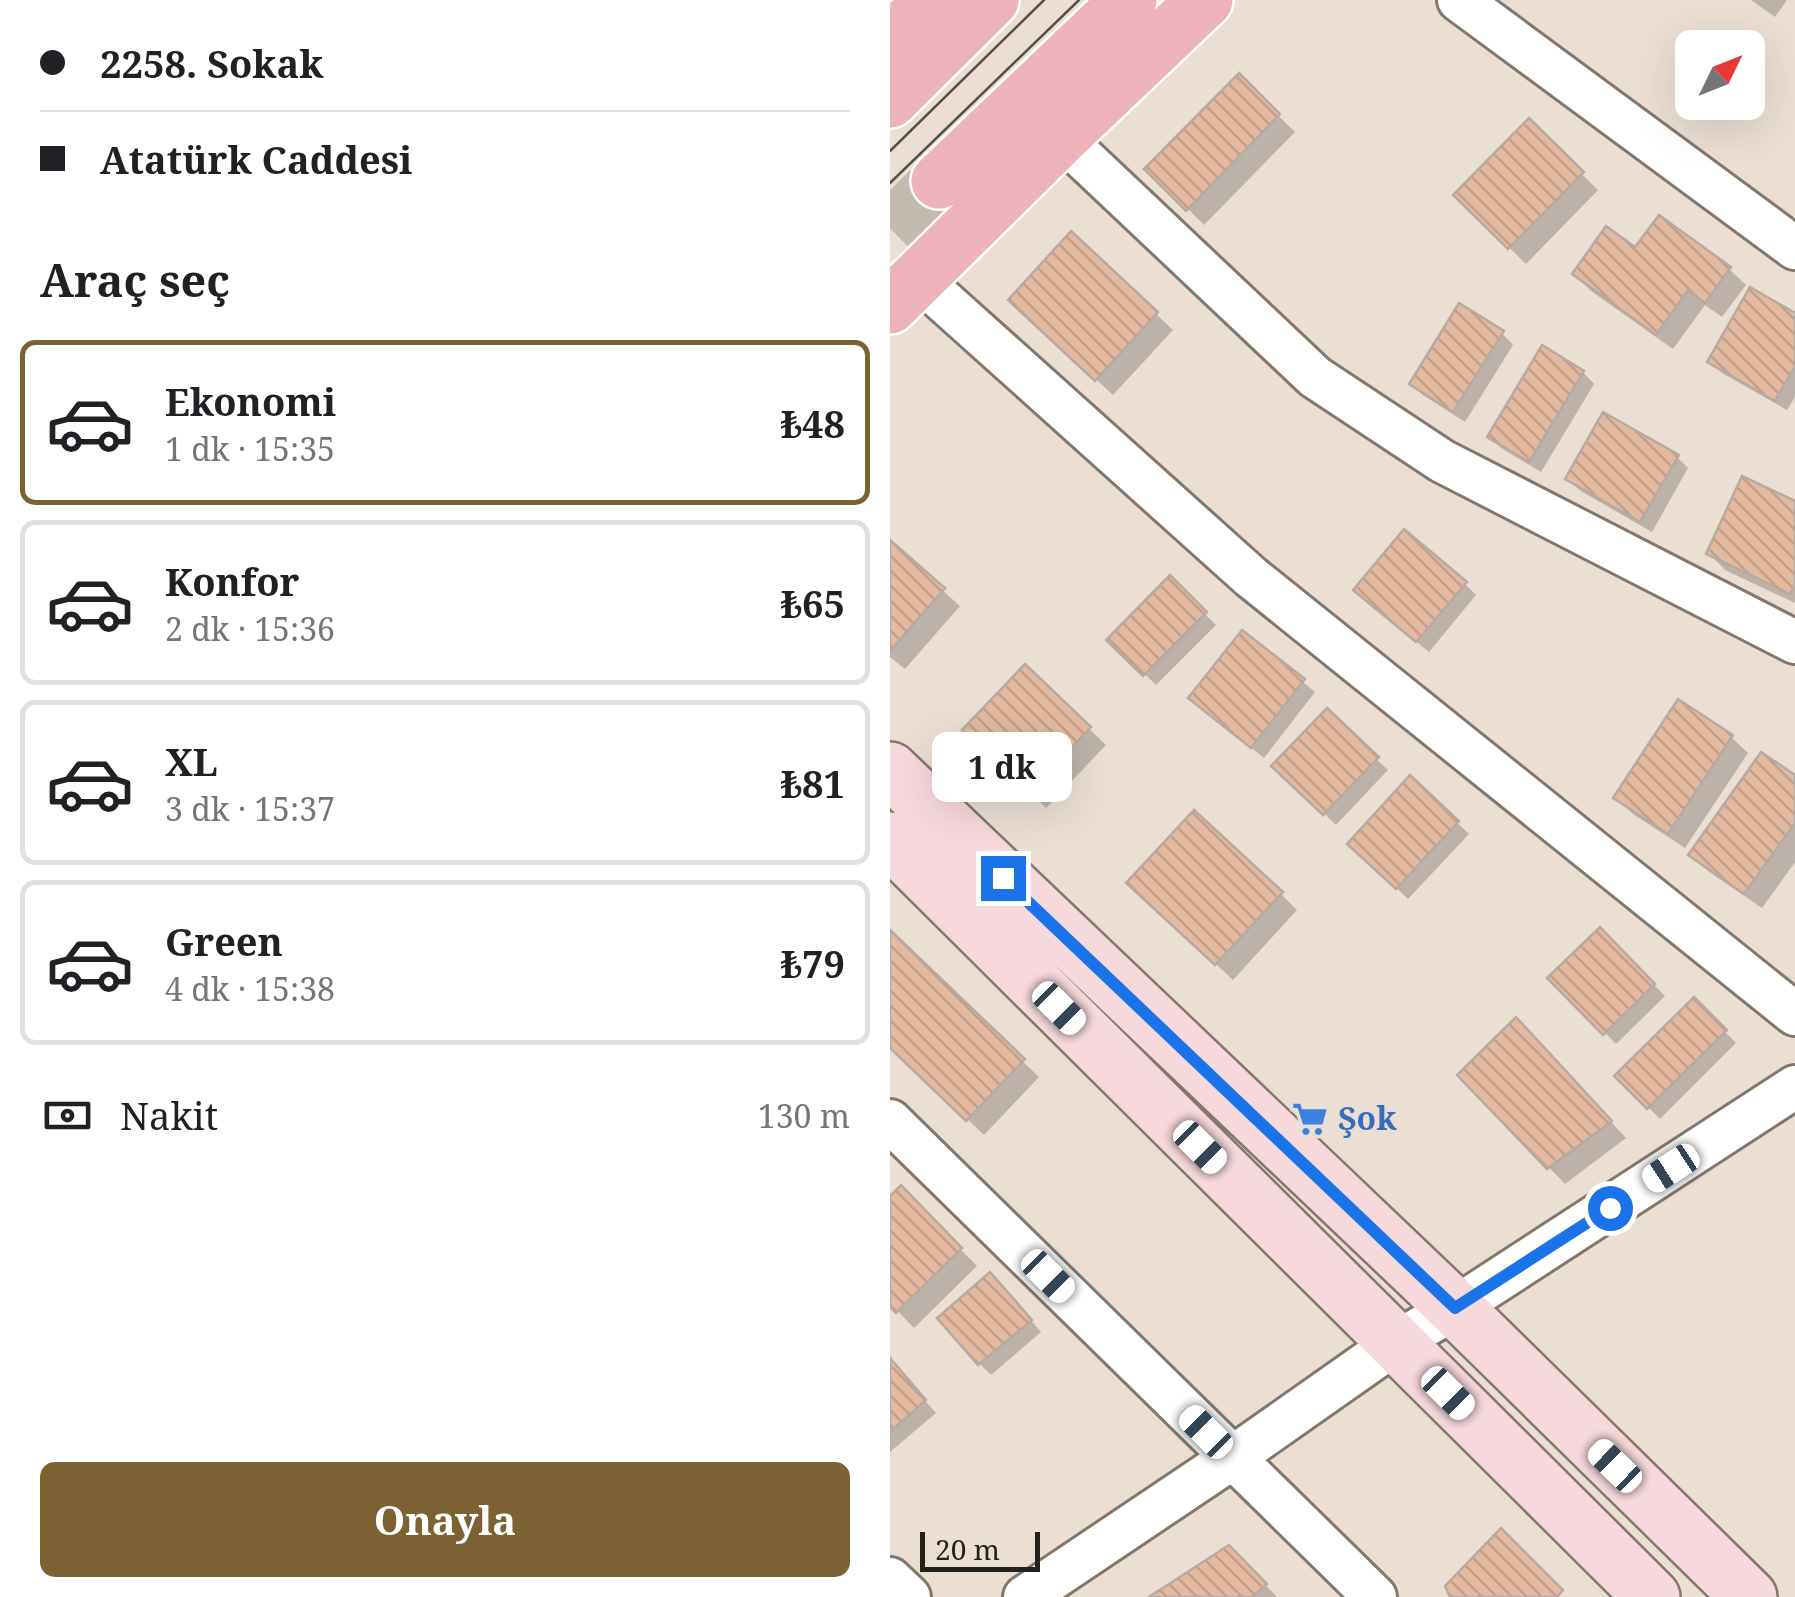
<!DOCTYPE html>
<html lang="tr">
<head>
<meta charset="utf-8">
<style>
	:root { --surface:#fff; --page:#f2f2f2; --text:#202124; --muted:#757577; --line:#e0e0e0; --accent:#7c6133 }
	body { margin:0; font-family:"Noto Serif",serif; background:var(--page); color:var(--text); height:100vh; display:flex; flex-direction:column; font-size:38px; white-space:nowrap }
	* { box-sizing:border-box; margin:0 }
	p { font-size:32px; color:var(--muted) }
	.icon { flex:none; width:55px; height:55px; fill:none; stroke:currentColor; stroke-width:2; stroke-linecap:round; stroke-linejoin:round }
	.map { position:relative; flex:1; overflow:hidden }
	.details { display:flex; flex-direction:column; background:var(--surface); width:890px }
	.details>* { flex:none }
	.top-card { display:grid; align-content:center; height:220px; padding:0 40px; background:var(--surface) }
	.needle { width:65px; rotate:47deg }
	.controls { position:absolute; left:785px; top:30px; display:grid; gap:20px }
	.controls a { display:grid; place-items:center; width:90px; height:90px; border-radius:15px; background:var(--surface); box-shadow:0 10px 40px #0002; font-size:50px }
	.scale { position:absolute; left:30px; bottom:25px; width:120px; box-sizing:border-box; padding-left:10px; border:5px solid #24201c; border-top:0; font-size:28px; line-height:35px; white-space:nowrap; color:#24201c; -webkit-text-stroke:8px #ebdfd4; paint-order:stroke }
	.end { position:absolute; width:45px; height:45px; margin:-22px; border:12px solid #1a73e8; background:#fff; box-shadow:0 0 0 5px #fff }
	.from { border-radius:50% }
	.bubble { position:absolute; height:70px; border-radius:15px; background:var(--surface); box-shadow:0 10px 40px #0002; font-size:32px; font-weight:700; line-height:70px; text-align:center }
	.car { position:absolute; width:30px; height:60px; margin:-30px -15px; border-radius:12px; box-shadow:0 0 8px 2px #0007; background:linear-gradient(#fff 24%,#345 0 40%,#fff 0 76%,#345 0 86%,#fff 0) }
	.top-card b { display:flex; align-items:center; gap:35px; height:95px; font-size:38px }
	.top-card b+b { border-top:2px solid var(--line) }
	.top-card i { width:25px; height:25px; background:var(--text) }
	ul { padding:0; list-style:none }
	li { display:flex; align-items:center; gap:30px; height:165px; margin:0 20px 15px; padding:0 20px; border:5px solid var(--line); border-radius:15px }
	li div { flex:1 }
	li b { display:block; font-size:38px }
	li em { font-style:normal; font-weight:700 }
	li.selected { border-color:var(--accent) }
	li>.icon { width:90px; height:90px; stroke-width:1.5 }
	h2 { padding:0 40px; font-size:45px; line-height:120px }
	.pay { display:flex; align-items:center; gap:25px; height:110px; padding:0 40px; font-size:38px }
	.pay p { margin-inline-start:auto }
	.action { display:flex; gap:20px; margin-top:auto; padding:20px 40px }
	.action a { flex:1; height:115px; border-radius:15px; background:var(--accent); color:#fff; font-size:40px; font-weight:700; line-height:115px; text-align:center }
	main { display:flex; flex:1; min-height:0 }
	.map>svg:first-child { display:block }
	.shadow { fill:#0003 }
	.building { fill:url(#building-back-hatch); stroke:#b8aaa2; stroke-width:2.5 }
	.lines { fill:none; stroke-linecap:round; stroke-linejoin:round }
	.primary-tunnel { stroke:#c3b9af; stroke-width:55; stroke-dasharray:55 28; stroke-linecap:butt }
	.minor-casing { stroke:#82776d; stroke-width:48 }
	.secondary-casing { stroke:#82776d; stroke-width:60 }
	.primary-casing { stroke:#fff; stroke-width:60 }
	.minor { stroke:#fff; stroke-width:42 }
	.secondary { stroke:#f6d9dc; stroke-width:55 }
	.primary { stroke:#eeb3ba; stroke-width:55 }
	.tram { stroke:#554f49; stroke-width:2.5 }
	.route { stroke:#1a73e8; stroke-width:12 }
	.labels { text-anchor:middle; stroke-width:8; stroke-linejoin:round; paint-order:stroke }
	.shop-label { font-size:32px; font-weight:bold; fill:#366cbe; stroke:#ebdfd4; text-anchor:start }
</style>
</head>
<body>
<main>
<section class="details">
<div class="top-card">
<b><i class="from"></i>2258. Sokak</b>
<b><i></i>Atatürk Caddesi</b>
</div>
<h2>Araç seç</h2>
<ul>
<li class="selected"><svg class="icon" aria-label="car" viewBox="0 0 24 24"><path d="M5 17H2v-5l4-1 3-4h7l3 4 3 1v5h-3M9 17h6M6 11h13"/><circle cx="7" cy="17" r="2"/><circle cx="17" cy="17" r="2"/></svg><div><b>Ekonomi</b><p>1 dk · 15:35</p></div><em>₺48</em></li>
<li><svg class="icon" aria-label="car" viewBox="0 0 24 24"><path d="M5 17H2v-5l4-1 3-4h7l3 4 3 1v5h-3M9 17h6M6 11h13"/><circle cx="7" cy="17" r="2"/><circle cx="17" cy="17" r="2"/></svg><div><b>Konfor</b><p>2 dk · 15:36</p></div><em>₺65</em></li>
<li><svg class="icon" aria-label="car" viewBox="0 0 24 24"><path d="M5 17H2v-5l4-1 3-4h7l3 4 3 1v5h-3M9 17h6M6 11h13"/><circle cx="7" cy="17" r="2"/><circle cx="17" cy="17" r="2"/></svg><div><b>XL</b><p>3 dk · 15:37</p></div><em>₺81</em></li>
<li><svg class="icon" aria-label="car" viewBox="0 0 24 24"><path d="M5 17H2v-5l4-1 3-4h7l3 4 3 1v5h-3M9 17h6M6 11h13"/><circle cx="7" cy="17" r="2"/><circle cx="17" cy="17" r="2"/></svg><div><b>Green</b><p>4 dk · 15:38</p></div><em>₺79</em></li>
</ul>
<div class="pay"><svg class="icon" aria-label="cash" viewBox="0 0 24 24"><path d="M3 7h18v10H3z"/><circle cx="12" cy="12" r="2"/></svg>Nakit<p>130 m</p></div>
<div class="action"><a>Onayla</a></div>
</section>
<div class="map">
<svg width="905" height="1597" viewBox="0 0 905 1597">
	<defs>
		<pattern id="building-back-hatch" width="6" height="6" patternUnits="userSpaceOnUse" patternTransform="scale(2.5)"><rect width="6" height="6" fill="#e3ba9f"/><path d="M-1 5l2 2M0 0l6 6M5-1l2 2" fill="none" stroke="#c3a088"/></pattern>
	</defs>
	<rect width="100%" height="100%" fill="#ebdfd4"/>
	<path class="shadow" d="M 861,0 L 897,0 L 885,17 Z
		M 349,77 L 405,132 L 314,225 L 258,169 Z
		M 639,122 L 708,190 L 636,264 L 566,195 Z
		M 182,235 L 283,330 L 223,395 L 138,316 Z
		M 745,251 L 839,269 L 856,285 L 832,317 L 815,305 L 783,349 L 701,291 L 685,274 Z
		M 905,316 L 905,397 L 897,410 L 832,373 L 821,361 Z
		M 612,333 L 623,345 L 575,422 L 533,395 L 522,384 Z
		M 693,372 L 704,384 L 651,472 L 611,448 L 600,436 Z
		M 787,457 L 798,468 L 762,532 L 689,490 L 678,478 Z
		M 905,504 L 905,603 L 835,570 L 819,553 Z
		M 0,544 L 70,606 L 15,669 L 0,657 Z
		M 280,579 L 326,625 L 266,685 L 220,640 Z
		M 575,584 L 586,595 L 539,652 L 478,601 Z
		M 353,633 L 425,692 L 374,758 L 313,709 Z
		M 135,667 L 216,745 L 156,808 L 76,730 Z
		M 437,712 L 498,770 L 446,825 L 385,766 Z
		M 841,737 L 858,753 L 795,848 L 743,814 L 726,797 Z
		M 905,778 L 905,862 L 872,908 L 818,871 L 802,854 Z
		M 521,779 L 579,834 L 518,899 L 461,844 Z
		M 391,894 L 407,910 L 343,980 L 256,899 Z
		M 710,930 L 775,996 L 726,1044 L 661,978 Z
		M 0,934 L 149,1077 L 94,1135 L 0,1045 Z
		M 804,1000 L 846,1043 L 770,1119 L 727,1076 Z
		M 642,1037 L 736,1138 L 675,1184 L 571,1076 Z
		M 11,1189 L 87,1266 L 24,1328 L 0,1303 L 0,1199 Z
		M 112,1286 L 151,1332 L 101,1375 L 90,1364 Z
		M 0,1361 L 46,1413 L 0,1452 Z
		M 339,1548 L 387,1597 L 263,1597 Z"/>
	<path class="building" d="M 349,73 L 390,114 L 296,211 L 254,169 Z
		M 639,118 L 694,172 L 618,249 L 563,195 Z
		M 769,215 L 841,267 L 815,303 L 798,290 L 766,335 L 682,274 L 716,226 L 745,247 Z
		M 181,231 L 268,312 L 205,381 L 118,300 Z
		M 860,287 L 905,313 L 905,366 L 885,401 L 817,362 Z
		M 569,303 L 614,331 L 563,412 L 519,384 Z
		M 652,345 L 694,371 L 639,462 L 597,437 Z
		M 713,412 L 789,455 L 750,522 L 675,479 Z
		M 852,476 L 905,501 L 905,584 L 900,594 L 816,554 Z
		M 514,529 L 577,582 L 526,642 L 463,590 Z
		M 0,540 L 55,588 L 0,651 Z
		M 280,575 L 317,612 L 253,676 L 216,640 Z
		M 352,630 L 415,679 L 361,748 L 298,698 Z
		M 135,664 L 201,727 L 138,793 L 72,730 Z
		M 788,699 L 843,735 L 778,834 L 723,798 Z
		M 437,708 L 489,757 L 433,815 L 381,766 Z
		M 871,752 L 905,775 L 905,823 L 854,894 L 798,855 Z
		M 520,775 L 569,821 L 506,889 L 457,844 Z
		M 304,810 L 393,892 L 325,965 L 236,883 Z
		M 710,927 L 765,984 L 713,1035 L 657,978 Z
		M 0,930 L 135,1059 L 76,1121 L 0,1048 Z
		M 804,997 L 837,1030 L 757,1109 L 724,1076 Z
		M 626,1017 L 722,1121 L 657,1169 L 567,1075 Z
		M 11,1185 L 72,1248 L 6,1313 L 0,1307 L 0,1196 Z
		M 100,1272 L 142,1320 L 88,1365 L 47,1318 Z
		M 0,1358 L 36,1400 L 0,1432 Z
		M 611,1528 L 673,1590 L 667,1597 L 560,1597 L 555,1586 Z
		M 339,1545 L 377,1584 L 362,1597 L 259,1597 Z"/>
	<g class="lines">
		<path class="primary-tunnel" d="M 0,228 L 49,181"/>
		<defs>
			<path id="minor" d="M 569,0 L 905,248
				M 171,137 L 425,377 L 552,461 L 905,642
				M 29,279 L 361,577 L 905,1014
				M 0,1121 L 485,1597
				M 0,1579 L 19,1597
				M 135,1597 L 342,1458 L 507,1342 L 565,1308 L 905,1087"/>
			<path id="secondary" d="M 0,770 L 565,1308 L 859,1597
				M 0,840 L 762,1597"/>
			<path id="primary" d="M 0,41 L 44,0
				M 0,100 L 101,0
				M 49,181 L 239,0
				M 0,306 L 171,137 L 315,0"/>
		</defs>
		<use href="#minor" class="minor-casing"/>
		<use href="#secondary" class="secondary-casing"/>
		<use href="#primary" class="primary-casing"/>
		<use href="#minor" class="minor"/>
		<use href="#secondary" class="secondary"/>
		<use href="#primary" class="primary"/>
		<path class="tram" d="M 0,151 L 154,0
			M 0,183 L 189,0"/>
	</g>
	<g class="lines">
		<path class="route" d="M 113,878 L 565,1308 L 720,1208"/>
	</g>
	<defs>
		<symbol id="supermarket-bare" viewBox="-9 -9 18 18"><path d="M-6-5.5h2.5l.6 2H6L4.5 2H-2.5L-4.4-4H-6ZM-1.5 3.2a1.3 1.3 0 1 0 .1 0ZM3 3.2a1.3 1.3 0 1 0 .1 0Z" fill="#3f7fe0" stroke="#ebdfd4" stroke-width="2.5" paint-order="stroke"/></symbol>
	</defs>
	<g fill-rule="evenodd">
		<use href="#supermarket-bare" x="395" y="1094" width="50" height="50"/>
	</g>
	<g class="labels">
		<g class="shop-label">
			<text x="448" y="1130">Şok</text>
		</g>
	</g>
</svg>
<div class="controls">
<a><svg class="needle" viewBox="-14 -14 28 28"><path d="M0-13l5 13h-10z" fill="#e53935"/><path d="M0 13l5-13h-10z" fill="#757577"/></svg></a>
</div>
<div class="scale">20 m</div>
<i class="end from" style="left:720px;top:1208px"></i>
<i class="end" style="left:113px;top:878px"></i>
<div class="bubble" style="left:42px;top:732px;width:140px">1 dk</div>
<i class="car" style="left:169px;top:1008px;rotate:135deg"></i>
<i class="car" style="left:310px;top:1147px;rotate:135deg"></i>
<i class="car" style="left:781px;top:1168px;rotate:237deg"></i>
<i class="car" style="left:158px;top:1276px;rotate:135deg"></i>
<i class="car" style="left:558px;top:1393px;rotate:135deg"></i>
<i class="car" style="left:316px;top:1432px;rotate:315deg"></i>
<i class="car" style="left:725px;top:1466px;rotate:314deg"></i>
</div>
</main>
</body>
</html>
